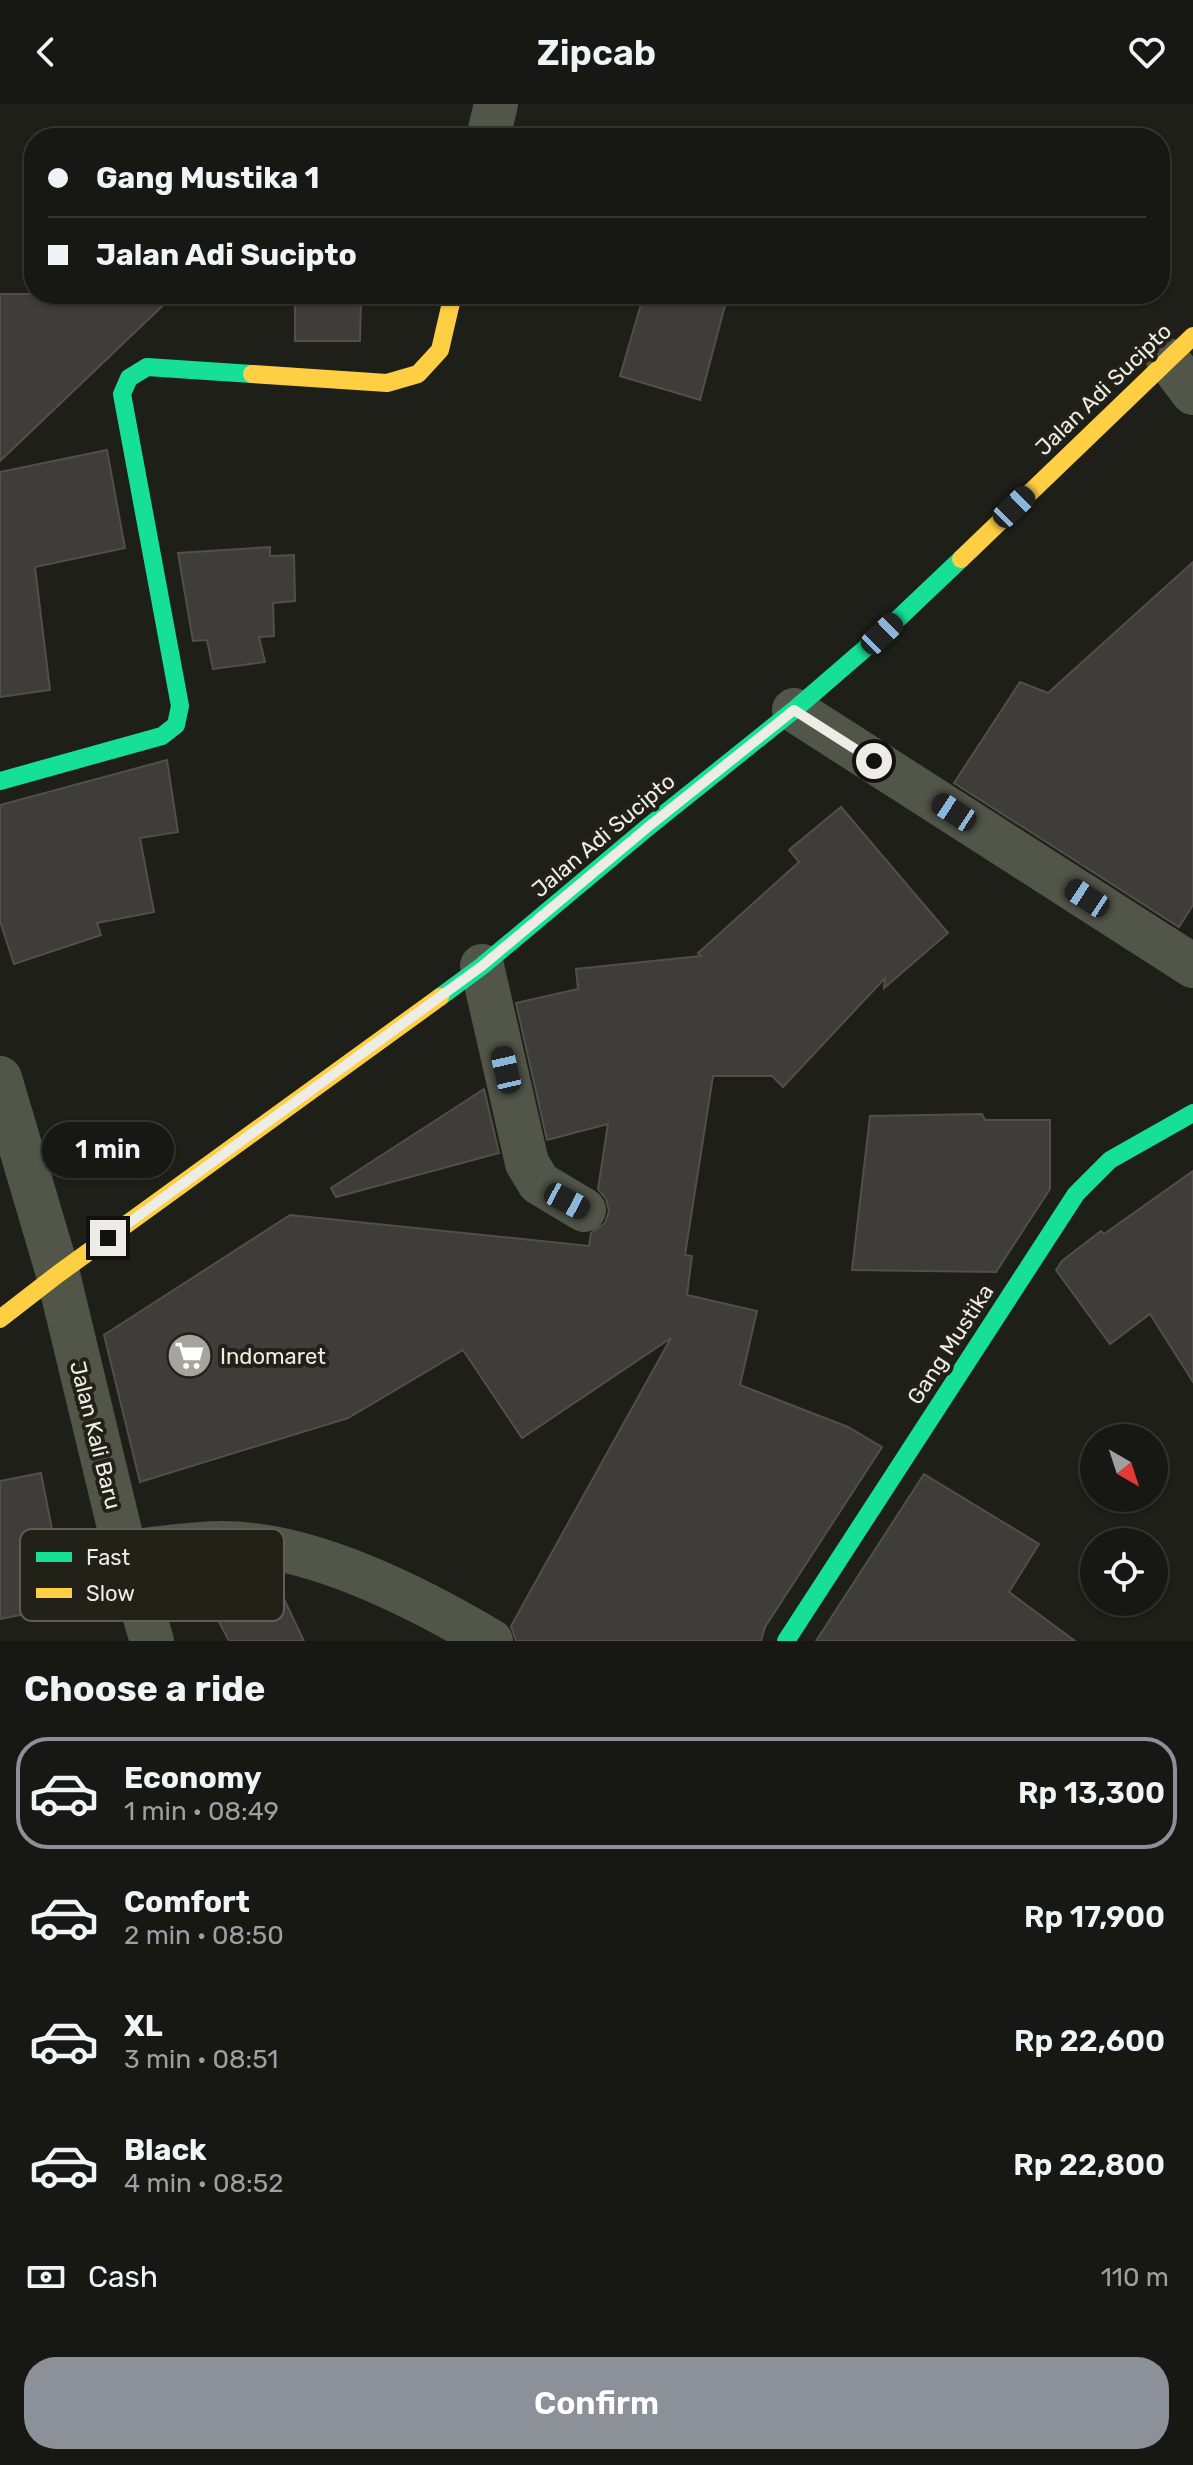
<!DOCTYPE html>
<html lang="en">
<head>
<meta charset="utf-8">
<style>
	:root { --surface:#171713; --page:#242421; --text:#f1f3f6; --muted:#9e9fa0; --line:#363633; --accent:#8c9099 }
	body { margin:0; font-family:Rubik,sans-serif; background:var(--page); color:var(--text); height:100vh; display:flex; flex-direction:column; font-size:30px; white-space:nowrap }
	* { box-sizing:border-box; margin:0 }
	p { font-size:26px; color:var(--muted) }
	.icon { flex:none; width:44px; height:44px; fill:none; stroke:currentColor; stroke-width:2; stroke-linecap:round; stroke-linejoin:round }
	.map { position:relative; height:1537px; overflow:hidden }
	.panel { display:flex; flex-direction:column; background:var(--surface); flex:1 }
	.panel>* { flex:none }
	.hud { position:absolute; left:24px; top:24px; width:1146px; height:176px; border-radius:32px; box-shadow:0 2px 6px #0004,0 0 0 2px var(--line); display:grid; align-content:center; height:176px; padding:0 24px; background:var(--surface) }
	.needle { width:52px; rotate:141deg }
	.fabs { position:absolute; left:1080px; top:1320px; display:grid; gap:16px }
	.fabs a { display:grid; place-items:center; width:88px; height:88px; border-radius:50%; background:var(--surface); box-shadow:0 2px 6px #0004,0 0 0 2px var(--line); font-size:40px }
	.end { position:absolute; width:36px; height:36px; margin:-18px; border:10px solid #edede6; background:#111; box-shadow:0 0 0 4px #111 }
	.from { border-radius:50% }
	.bubble { position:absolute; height:56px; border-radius:28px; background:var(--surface); box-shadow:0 2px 6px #0004,0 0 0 2px var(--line); font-size:26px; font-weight:600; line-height:56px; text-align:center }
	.car { position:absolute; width:24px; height:48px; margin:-24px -12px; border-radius:10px; box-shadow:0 0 6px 2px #0007; background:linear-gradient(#222 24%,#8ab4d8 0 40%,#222 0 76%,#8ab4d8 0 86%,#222 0) }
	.hud b { display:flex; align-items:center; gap:28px; height:76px; font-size:30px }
	.hud b+b { border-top:2px solid var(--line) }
	.hud i { width:20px; height:20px; background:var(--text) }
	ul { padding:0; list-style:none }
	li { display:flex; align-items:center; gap:24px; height:112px; margin:0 16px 12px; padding:0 8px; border:4px solid transparent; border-radius:32px }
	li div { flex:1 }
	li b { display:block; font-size:30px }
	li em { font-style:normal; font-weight:600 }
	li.current { border-color:var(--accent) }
	li>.icon { width:72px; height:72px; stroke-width:1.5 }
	h2 { padding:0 24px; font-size:36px; line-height:96px }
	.pay { display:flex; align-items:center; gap:20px; height:88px; padding:0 24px; font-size:30px }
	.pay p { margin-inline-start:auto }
	.cta { display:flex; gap:16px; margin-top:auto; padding:16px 24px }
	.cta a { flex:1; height:92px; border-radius:32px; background:var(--accent); color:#fff; font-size:32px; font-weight:600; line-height:92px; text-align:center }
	header { display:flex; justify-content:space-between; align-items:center; height:104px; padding:0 24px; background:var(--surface); font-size:36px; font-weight:600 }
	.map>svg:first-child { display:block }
	.building { fill:#3e3d39; stroke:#504f4a; stroke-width:2 }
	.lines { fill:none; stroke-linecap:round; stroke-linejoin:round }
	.street { stroke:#525649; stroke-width:44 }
	.fast { stroke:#16e098; stroke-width:18 }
	.slow { stroke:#ffcf43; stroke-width:18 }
	.route { stroke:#edede6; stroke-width:10 }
	.labels { text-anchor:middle; stroke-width:8; stroke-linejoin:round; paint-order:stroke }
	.street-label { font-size:22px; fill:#edede6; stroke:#212117 }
	.poi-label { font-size:22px; fill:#edede6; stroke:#212117; text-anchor:start }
	.key { fill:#212117; stroke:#5e5e55; stroke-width:2 }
	.key-label { font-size:22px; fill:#edede6 }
</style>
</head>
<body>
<header><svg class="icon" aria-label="back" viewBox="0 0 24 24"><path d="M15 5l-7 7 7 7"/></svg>Zipcab<svg class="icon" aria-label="heart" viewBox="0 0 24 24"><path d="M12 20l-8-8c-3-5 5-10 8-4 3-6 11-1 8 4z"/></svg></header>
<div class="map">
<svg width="1193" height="1537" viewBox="0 0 1193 1537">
	<rect width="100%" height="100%" fill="#1f1f19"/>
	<path class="building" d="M 0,190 L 175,190 L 0,357 Z
		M 295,190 L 361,190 L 360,237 L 295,237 Z
		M 644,190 L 728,190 L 700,296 L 620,272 Z
		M 107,346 L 125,444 L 35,463 L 50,586 L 0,593 L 0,368 Z
		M 270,443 L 270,452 L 294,451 L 295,497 L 273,499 L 274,532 L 259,533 L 265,558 L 213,565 L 207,536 L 193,537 L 178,449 Z
		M 1193,458 L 1193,801 L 1179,823 L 954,679 L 1020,578 L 1048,589 Z
		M 167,656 L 178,728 L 140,734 L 154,808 L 97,819 L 101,831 L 14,860 L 0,817 L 0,701 Z
		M 841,703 L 948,829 L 884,884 L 885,874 L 783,983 L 772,972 L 713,972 L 685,1151 L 692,1152 L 687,1191 L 757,1207 L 740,1281 L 848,1323 L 882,1343 L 765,1523 L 761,1537 L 516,1537 L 511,1522 L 671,1234 L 522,1334 L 463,1246 L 348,1314 L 140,1378 L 104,1231 L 290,1111 L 589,1142 L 591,1129 L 605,1119 L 609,1107 L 606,1095 L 598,1085 L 608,1020 L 547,1036 L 516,899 L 578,885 L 576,865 L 701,852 L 698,849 L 799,758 L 789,746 Z
		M 484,985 L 499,1049 L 336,1093 L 331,1084 Z
		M 982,1010 L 985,1016 L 1050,1016 L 1050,1085 L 996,1168 L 852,1166 L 870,1012 Z
		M 1193,1067 L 1193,1278 L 1150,1210 L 1110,1240 L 1056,1166 L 1062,1157 L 1101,1127 L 1104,1130 Z
		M 41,1369 L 67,1502 L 0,1515 L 0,1377 Z
		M 924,1370 L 1039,1440 L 1009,1488 L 1075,1537 L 816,1537 Z
		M 267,1469 L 272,1470 L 304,1537 L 229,1537 L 208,1497 Z"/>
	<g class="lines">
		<path class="street" d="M 488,34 L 496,0
			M 1168,256 L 1193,289
			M 794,606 L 1193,862
			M 482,862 L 527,1059 L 539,1079 L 584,1106
			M 0,974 L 58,1170 L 125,1448 L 152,1537
			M 125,1448 C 157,1445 191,1439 223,1439 C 310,1439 417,1493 491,1537"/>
		<path class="fast" d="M 0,677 L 162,632 L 176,621 L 180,602 L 122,290 L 129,274 L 147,263 L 252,270
			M 440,893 L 482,862 L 648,723 L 794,606 L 882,530 L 961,455
			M 786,1537 L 1076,1090 L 1110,1056 L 1193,1009"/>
		<path class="slow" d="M 252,270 L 387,279 L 418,270 L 440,246 L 453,190
			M 961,455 L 1193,232
			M 0,1215 L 58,1170 L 440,893"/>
	</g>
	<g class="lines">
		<path class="route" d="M 108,1134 L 482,862 L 648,723 L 794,606 L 874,657"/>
	</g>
	<defs>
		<symbol id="supermarket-disc" viewBox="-11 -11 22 22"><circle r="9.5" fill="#a5a59e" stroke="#212117"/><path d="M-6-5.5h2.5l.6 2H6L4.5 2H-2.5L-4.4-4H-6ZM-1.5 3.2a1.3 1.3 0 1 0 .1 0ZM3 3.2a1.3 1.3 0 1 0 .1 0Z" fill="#fff"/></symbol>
	</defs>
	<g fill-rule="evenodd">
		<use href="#supermarket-disc" x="164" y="1226" width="51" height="51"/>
	</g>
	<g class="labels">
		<g class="street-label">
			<text transform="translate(1103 285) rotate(-44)" y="8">Jalan Adi Sucipto</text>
			<text transform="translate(603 731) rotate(-40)" y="8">Jalan Adi Sucipto</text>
			<text transform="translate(950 1240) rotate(-57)" y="8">Gang Mustika</text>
			<text transform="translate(96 1331) rotate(76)" y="8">Jalan Kali Baru</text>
		</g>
		<g class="poi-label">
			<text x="220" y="1260">Indomaret</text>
		</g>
	</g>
	<rect x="20" y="1425" width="264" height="92" rx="12" class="key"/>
	<rect x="36" y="1448" width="36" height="10" fill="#16e098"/>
	<rect x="36" y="1484" width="36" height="10" fill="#ffcf43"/>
	<g class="key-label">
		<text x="86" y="1461">Fast</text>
		<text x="86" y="1497">Slow</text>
	</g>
</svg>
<div class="fabs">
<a><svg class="needle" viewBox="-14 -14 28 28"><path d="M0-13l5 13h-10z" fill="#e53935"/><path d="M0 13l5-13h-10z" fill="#9e9fa0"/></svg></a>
<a><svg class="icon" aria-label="locate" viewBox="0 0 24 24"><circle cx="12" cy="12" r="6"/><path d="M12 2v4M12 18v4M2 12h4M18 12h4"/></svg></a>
</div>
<i class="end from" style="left:874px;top:657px"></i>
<i class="end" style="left:108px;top:1134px"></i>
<div class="bubble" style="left:42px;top:1018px;width:132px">1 min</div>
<i class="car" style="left:1014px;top:403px;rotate:46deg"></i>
<i class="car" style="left:882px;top:530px;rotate:46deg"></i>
<i class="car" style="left:954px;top:708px;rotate:303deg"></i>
<i class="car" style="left:1087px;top:794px;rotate:303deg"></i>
<i class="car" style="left:506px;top:966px;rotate:347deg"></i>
<i class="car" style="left:567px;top:1097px;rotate:118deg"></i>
<div class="hud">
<b><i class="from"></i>Gang Mustika 1</b>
<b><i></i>Jalan Adi Sucipto</b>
</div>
</div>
<section class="panel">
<h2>Choose a ride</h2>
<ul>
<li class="current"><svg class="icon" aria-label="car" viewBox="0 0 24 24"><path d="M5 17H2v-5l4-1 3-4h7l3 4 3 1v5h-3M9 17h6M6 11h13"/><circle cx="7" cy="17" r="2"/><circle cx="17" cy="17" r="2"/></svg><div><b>Economy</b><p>1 min · 08:49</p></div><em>Rp 13,300</em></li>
<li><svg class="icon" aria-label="car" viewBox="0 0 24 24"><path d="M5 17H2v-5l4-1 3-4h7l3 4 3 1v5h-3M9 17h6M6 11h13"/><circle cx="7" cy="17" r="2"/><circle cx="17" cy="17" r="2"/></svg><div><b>Comfort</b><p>2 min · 08:50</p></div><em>Rp 17,900</em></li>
<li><svg class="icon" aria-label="car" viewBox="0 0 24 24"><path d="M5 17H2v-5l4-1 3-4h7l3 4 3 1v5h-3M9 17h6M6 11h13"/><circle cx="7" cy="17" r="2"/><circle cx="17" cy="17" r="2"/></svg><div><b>XL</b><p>3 min · 08:51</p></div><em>Rp 22,600</em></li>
<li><svg class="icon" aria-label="car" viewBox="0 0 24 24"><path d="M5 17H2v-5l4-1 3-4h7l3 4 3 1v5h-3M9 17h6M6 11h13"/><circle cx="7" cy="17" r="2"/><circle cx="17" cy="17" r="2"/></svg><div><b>Black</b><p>4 min · 08:52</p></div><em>Rp 22,800</em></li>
</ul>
<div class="pay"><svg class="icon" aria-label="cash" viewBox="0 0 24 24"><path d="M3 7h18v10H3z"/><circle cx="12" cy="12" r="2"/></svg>Cash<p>110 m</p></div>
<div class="cta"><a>Confirm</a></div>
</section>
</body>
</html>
